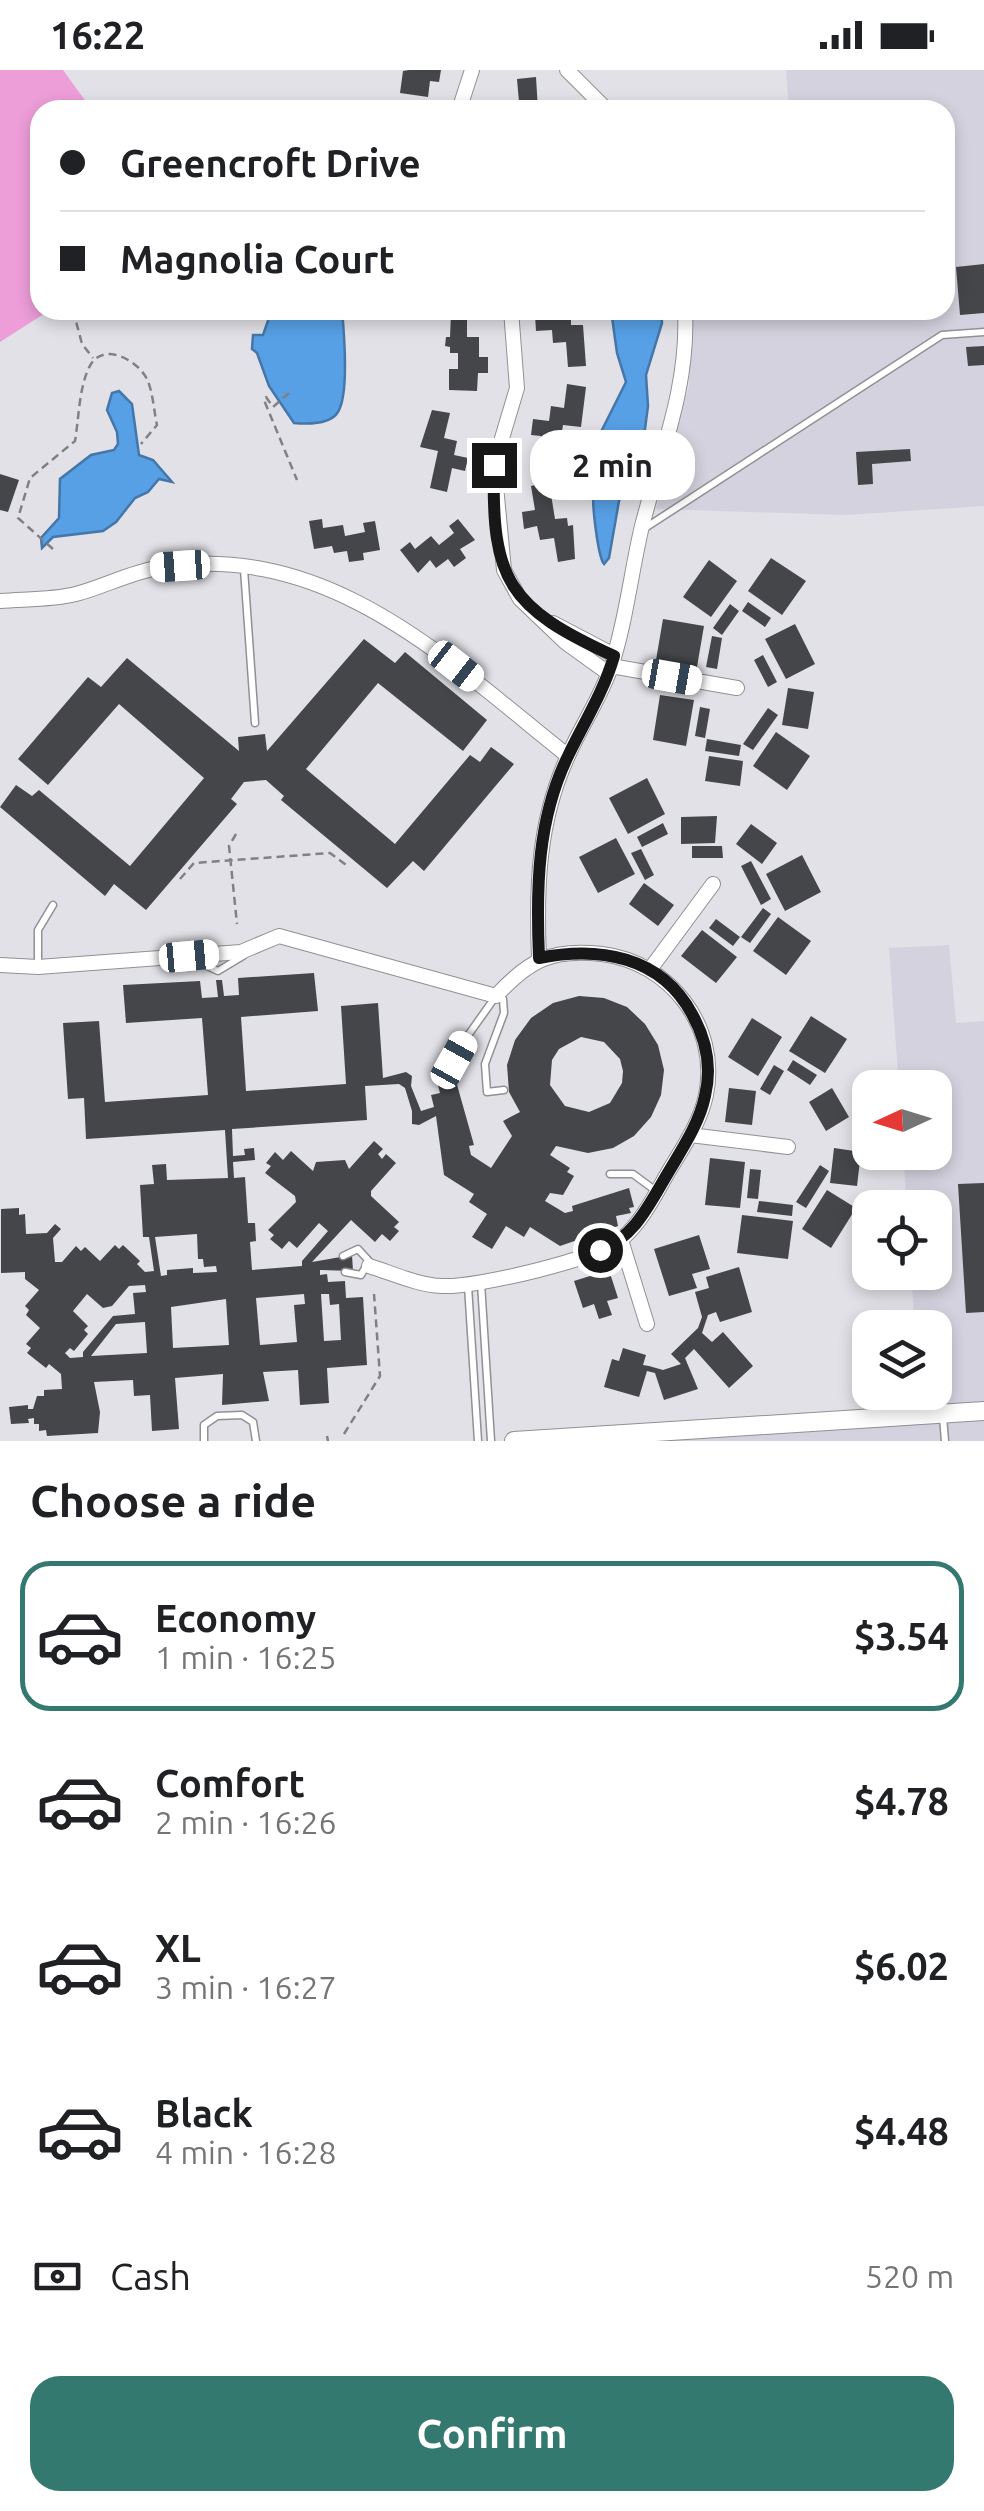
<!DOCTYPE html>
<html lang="en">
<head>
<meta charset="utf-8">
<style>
	:root { --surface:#fff; --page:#f2f2f2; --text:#202124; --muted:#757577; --line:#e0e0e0; --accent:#34796f }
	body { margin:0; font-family:Ubuntu,sans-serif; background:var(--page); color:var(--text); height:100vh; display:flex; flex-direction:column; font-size:38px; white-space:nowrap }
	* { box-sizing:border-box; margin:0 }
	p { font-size:32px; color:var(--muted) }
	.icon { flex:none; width:55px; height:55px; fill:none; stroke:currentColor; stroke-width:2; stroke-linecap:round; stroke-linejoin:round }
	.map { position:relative; height:1371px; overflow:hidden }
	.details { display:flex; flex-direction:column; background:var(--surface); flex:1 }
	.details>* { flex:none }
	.banner { position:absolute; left:30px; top:30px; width:925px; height:220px; border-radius:30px; box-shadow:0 5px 15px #0003; display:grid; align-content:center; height:220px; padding:0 30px; background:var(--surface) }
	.needle { width:65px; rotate:266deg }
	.controls { position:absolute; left:852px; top:1000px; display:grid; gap:20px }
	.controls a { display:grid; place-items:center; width:100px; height:100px; border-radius:20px; background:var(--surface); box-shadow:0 5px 15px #0003; font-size:50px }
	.end { position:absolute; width:45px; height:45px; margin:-22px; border:12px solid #171718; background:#fff; box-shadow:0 0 0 5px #fff }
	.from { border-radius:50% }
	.bubble { position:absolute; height:70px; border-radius:30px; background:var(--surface); box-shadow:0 5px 15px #0003; font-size:32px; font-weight:700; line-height:70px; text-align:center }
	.car { position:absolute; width:30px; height:60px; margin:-30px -15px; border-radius:12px; box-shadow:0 0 8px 2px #0007; background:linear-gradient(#fff 24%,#345 0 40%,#fff 0 76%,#345 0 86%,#fff 0) }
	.banner b { display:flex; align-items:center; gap:35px; height:95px; font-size:38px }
	.banner b+b { border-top:2px solid var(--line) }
	.banner i { width:25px; height:25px; background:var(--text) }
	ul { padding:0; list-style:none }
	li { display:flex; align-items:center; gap:30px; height:150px; margin:0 20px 15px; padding:0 10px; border:5px solid transparent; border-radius:30px }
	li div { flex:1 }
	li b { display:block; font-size:38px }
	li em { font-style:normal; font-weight:700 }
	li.on { border-color:var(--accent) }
	li>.icon { width:90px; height:90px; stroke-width:1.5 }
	h2 { padding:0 30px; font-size:45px; line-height:120px }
	.pay { display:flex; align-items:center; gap:25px; height:110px; padding:0 30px; font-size:38px }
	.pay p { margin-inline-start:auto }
	.cta { display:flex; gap:20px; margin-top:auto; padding:20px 30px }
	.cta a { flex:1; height:115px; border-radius:30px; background:var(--accent); color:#fff; font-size:40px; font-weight:700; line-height:115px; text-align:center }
	.status { display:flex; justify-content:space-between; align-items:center; height:70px; padding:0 50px; background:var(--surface); direction:ltr }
	.status svg { height:28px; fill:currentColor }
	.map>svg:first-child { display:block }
	.built { fill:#d4d2de }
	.green { fill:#ed9dd8 }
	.water { fill:#57a0e5; stroke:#4477a8; stroke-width:2.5 }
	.building { fill:#44464a; fill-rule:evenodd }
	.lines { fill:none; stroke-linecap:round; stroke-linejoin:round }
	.service-casing { stroke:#909095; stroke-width:9 }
	.minor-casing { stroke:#909095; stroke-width:16 }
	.tertiary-casing { stroke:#909095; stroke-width:20 }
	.path { stroke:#818184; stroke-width:2.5; stroke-dasharray:8 5; stroke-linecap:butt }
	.service { stroke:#fff; stroke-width:6 }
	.minor { stroke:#fff; stroke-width:14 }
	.tertiary { stroke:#fff; stroke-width:18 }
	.route { stroke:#171718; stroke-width:12 }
</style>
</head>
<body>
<div class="status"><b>16:22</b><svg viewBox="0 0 49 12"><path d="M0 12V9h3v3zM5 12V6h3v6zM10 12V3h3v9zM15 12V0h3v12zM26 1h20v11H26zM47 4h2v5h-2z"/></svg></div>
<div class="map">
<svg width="984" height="1371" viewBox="0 0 984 1371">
	<rect width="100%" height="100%" fill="#e2e1e7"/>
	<path class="built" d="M 786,0 L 984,0 L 984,436 L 846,445 L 656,439 L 689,316 L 692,240 L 945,240 L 945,40 L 789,40 Z
		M 949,875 L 956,953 L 984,951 L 984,1371 L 618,1371 L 907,1354 L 919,1323 L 935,1322 L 935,1258 L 915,1257 L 911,1203 L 935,1202 L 935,1138 L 907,1137 L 903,1083 L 935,1082 L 935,1018 L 899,1017 L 889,878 Z"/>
	<path class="green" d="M 0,0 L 63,0 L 92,40 L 40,40 L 40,240 L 50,240 L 0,272 Z"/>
	<path class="water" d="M 260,240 L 342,240 C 344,262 349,324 338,342 C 330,355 306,354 294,353 L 269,316 L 257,283 L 252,279 L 253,265 L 263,265 L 269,248 Z
		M 611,240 L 661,240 L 662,253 L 646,305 L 648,336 L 642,382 L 619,431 L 609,488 L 604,494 C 598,487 591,430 594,421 C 596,413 603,407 607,400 L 600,364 L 626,312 L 617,283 Z
		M 119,321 L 132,334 L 139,385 L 153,390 L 172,412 L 159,409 L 148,422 L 135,428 L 116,452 L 103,461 L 53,467 L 42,478 L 41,468 L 59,448 L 60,409 L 91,385 L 114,380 L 118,374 L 117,362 L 107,340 L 112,323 Z"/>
	<path class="building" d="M 409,0 L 441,0 L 439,12 L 430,11 L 428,27 L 400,23 L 403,1 Z
		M 536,7 L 538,40 L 506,40 L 505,33 L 519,32 L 517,9 Z
		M 984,194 L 984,243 L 960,245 L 956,197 Z
		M 544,240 L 571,240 L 571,255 L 583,255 L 586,296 L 568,297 L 566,272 L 553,273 L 552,260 L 536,261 L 535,245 L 544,244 Z
		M 451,243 L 467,243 L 467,267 L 479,267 L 479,287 L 488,287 L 488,303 L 478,303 L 477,321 L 449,320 L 449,299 L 458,299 L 458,283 L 450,283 L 450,277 L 445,276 L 446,267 L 450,267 Z
		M 984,276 L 984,295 L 968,296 L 966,277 Z
		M 567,314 L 586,317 L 581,357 L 563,355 L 560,373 L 569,374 L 567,388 L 538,384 L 541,366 L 531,365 L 533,349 L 549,351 L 551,336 L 564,338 Z
		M 432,340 L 450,343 L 444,368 L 457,371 L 454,385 L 468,388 L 465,401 L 452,398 L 447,422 L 430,418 L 438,381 L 420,377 Z
		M 910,379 L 911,391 L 872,394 L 873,414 L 858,415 L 856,382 Z
		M 0,404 L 19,410 L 8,442 L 0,440 Z
		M 549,412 L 555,449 L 567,448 L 568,456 L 573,455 L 575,489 L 558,492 L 554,468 L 540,470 L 537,456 L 524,459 L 522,442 L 535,440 L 531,416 Z
		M 322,449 L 323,458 L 343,455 L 345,466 L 365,462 L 363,453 L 375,451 L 380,480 L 363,483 L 364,490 L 349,492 L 347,481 L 334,483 L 332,476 L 314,479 L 309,451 Z
		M 458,449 L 475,470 L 460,479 L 466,488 L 454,497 L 448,489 L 436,498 L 430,490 L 418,503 L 400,480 L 410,472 L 415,479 L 431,466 L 439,475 L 454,463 L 449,456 Z
		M 771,488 L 806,511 L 782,545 L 748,521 Z
		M 709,490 L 737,511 L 711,547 L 683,527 Z
		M 748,532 L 771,548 L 765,557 L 742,541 Z
		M 730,534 L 739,541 L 722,565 L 713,558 Z
		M 663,549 L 704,556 L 697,597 L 656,590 Z
		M 795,554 L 815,594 L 786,609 L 765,569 Z
		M 712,566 L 722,568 L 717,599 L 706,597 Z
		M 364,569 L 395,593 L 405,582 L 487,650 L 463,681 L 378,613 L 306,699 L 395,774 L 470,685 L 480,692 L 491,677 L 514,694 L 424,801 L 413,791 L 387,818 L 281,730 L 284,726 L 266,710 L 244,712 L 231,729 L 237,734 L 146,840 L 114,814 L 105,826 L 0,737 L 16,715 L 32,726 L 39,720 L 130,796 L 204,708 L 119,634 L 48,715 L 18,689 L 88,607 L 101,617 L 127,588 L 239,681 L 238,667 L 265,664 L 267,681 Z
		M 763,585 L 777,612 L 768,617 L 754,590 Z
		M 788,618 L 814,622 L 808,659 L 782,655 Z
		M 660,625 L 694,630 L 686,676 L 653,670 Z
		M 700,637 L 710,639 L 705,668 L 695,666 Z
		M 768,638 L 778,645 L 753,680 L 743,674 Z
		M 776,662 L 810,686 L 787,720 L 753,696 Z
		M 707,669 L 741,675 L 739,686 L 705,681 Z
		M 709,686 L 743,691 L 740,716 L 705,711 Z
		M 647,708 L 665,744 L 628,764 L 609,728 Z
		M 717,746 L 715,773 L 681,774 L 681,747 Z
		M 663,753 L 668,764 L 642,777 L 637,767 Z
		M 751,754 L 777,773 L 762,794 L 736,774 Z
		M 616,768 L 635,804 L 598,823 L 579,787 Z
		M 692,776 L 722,776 L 723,788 L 692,788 Z
		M 641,779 L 654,805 L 645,810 L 631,783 Z
		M 802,785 L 821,822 L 785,841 L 766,804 Z
		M 751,791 L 771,829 L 761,835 L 741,796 Z
		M 644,813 L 674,835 L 658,856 L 629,834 Z
		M 763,838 L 771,844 L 750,873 L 741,867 Z
		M 778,847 L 811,871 L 786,905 L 753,881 Z
		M 716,849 L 740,867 L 733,876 L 709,858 Z
		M 702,860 L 737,887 L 716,913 L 681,886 Z
		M 314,903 L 318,941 L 241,947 L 246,1021 L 346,1014 L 341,936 L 378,933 L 383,1008 L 406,1002 L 412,1006 L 411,1016 L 421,1041 L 434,1037 L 431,1025 L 440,1023 L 436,1008 L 454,1004 L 474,1075 L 469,1076 L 471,1085 L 491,1098 L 512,1066 L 503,1051 L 520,1042 L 509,1022 L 507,995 L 515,970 L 531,948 L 553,933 L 579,926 L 604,928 L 627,937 L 645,954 L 658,975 L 664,1000 L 661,1025 L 651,1047 L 634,1066 L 613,1078 L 588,1083 L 556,1076 L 550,1085 L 570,1098 L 567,1102 L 574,1106 L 563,1125 L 550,1123 L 545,1131 L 565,1143 L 573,1141 L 572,1136 L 629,1118 L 634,1137 L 629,1138 L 631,1143 L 616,1146 L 618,1156 L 560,1176 L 530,1157 L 524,1167 L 506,1156 L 492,1179 L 472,1167 L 487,1144 L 469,1132 L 474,1124 L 444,1105 L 436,1046 L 419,1055 L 412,1054 L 412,1041 L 405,1018 L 399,1014 L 365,1016 L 367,1050 L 232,1059 L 233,1086 L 245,1085 L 244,1079 L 254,1078 L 255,1090 L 233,1092 L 234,1108 L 245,1107 L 248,1153 L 255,1153 L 256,1171 L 250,1172 L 252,1200 L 302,1196 L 302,1191 L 328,1161 L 319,1153 L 297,1178 L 289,1171 L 282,1179 L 270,1169 L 274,1165 L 268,1160 L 296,1132 L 295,1126 L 265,1103 L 271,1096 L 266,1093 L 275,1082 L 283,1090 L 291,1081 L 313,1101 L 316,1092 L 345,1090 L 349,1099 L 374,1071 L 383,1079 L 378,1084 L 382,1089 L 386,1084 L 396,1093 L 371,1121 L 371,1126 L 399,1152 L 394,1157 L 399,1161 L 390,1171 L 382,1164 L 375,1172 L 351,1150 L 312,1192 L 352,1185 L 353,1201 L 320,1200 L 320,1205 L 327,1204 L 328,1212 L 345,1211 L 346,1228 L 363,1227 L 367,1295 L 327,1298 L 329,1333 L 300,1335 L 298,1300 L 263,1302 L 269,1331 L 222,1335 L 223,1304 L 175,1308 L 179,1359 L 152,1361 L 150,1325 L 134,1326 L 133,1310 L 94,1312 L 100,1342 L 98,1363 L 47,1366 L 46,1360 L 39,1361 L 39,1354 L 34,1354 L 34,1348 L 28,1349 L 29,1353 L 11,1354 L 9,1337 L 28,1335 L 28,1339 L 33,1339 L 37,1326 L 44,1326 L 44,1320 L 62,1319 L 61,1304 L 49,1294 L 46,1298 L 27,1283 L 31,1278 L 26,1274 L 40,1258 L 26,1245 L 29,1240 L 25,1236 L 39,1220 L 25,1209 L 25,1202 L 1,1203 L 1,1139 L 19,1138 L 19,1145 L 25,1144 L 26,1164 L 47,1163 L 55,1154 L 61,1159 L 53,1168 L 55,1192 L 62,1192 L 76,1176 L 81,1181 L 85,1177 L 100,1191 L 115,1175 L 119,1179 L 123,1175 L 140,1191 L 137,1194 L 145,1202 L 154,1201 L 149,1167 L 143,1167 L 140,1115 L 154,1114 L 152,1095 L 166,1094 L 167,1110 L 228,1108 L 225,1060 L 86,1069 L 84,1028 L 68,1029 L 63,953 L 99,951 L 105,1032 L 208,1025 L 202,948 L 126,953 L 123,915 L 200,911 L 202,928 L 218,927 L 216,910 L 222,910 L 224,926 L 239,925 L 238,908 ZM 581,967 L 604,972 L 620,989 L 623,1001 L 622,1013 L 610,1033 L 589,1042 L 565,1036 L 550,1015 L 552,990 L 559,979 ZM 197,1164 L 198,1189 L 203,1189 L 204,1197 L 216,1196 L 217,1202 L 193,1203 L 193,1198 L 167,1200 L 167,1205 L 161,1206 L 155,1167 ZM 145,1215 L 146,1222 L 133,1223 L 135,1244 L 113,1246 L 83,1282 L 83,1287 L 70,1288 L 65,1283 L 70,1278 L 74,1281 L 88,1264 L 84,1260 L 88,1256 L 73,1241 L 87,1224 L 103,1238 L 112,1236 L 129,1216 ZM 304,1224 L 305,1234 L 294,1235 L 297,1272 L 260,1275 L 256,1228 ZM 321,1224 L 329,1224 L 330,1235 L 339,1234 L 341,1270 L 324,1271 ZM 226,1229 L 229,1275 L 173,1278 L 171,1237 ZM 145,1252 L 147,1283 L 91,1286 L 116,1254 Z
		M 811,946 L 847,969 L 825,1003 L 789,981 Z
		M 752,948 L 782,967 L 758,1006 L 728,987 Z
		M 793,990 L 817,1005 L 810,1015 L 787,1000 Z
		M 774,995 L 784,1001 L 770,1025 L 760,1019 Z
		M 729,1018 L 756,1021 L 752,1055 L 725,1052 Z
		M 832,1018 L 849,1047 L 826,1061 L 809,1032 Z
		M 834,1078 L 861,1082 L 857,1116 L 830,1113 Z
		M 710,1088 L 745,1092 L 740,1138 L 705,1135 Z
		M 820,1095 L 829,1101 L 806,1138 L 796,1132 Z
		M 750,1099 L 761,1100 L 758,1129 L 747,1128 Z
		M 984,1113 L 984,1242 L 966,1243 L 958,1114 Z
		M 827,1120 L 856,1138 L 831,1178 L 802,1159 Z
		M 759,1131 L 793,1135 L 792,1146 L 757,1142 Z
		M 742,1145 L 793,1151 L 788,1189 L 737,1183 Z
		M 699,1165 L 710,1199 L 692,1204 L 697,1218 L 669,1226 L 654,1179 Z
		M 739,1197 L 752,1242 L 720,1252 L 716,1242 L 708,1245 L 702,1263 L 712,1272 L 723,1262 L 753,1296 L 729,1318 L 694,1279 L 685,1288 L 698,1319 L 664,1330 L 655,1303 L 647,1301 L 639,1327 L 604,1317 L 612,1289 L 619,1291 L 623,1278 L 646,1285 L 643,1295 L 649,1296 L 663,1300 L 681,1294 L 671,1284 L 698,1258 L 702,1247 L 695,1222 L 709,1218 L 706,1207 Z
		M 609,1200 L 618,1228 L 607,1231 L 612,1245 L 599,1249 L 594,1234 L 583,1238 L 574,1211 Z"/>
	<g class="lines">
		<defs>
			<path id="service" d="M 642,460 L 942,265 L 984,262
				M 244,499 L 255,653
				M 194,890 L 218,901 L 243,886
				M 38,896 L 38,860 L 53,835
				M 451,1001 L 464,971 L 496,926 L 503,929 L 504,943 L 485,994 L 487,1022 L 504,1020
				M 610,1104 L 633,1104 L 656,1121
				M 343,1186 L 358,1179 L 369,1191 L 361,1205 L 345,1202
				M 481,1213 L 491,1371
				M 468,1216 L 478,1371
				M 943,1347 L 945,1371
				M 204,1371 L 204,1355 L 217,1346 L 242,1345 L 253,1352 L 256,1371"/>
			<path id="minor" d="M 567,0 L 607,40
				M 459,40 L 472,0
				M 511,240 L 517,318 L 494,395 L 504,500 L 520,529 L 565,572 L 608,603
				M 0,531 C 25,529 52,530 76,524 C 103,517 129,503 157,498 C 327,470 446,589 568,686
				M 553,553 L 614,585
				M 611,596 L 737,618
				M 539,888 C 536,818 538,751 568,686 C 581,656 600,629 611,597 C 626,552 631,502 642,456 C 661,382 689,317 685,240
				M 0,895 L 38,897 L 241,882 L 279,866 L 496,926 C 529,890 552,878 602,884 C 669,892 720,956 706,1025 C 700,1054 681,1080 666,1106 C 654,1127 642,1151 623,1168 C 600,1189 474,1218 442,1216 C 417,1215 392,1203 369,1196
				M 651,898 L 713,814
				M 690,1065 L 788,1077
				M 621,1170 L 647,1254"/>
			<path id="tertiary" d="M 514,1371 L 984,1341"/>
		</defs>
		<use href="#service" class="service-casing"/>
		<use href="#minor" class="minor-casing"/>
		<use href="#tertiary" class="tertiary-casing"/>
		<path class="path" d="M 73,240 L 82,274 L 93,288
			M 289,323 L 273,337 L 266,327 L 264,330 L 297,410
			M 53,479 L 18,448 L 30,408 L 75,371 C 79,348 79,314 91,294 C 105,272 138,291 147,309 C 153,322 154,342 157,355 L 141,374
			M 236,764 L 229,776 L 237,854
			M 180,809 L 194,793 L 330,783 L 346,795
			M 344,1364 L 380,1306 L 374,1224
			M 327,1366 L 328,1371"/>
		<use href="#service" class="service"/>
		<use href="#minor" class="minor"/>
		<use href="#tertiary" class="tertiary"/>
	</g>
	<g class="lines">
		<path class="route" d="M 494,395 C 491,511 509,538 614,586 C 604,621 585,651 569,684 C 537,748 536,818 539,888 C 599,876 661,886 692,944 C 706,969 712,997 705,1026 C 699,1055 680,1082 665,1108 C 648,1137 633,1168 600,1180"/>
	</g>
</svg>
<div class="controls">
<a><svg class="needle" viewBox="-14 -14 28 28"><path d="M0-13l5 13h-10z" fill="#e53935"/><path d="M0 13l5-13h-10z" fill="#757577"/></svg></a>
<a><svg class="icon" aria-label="locate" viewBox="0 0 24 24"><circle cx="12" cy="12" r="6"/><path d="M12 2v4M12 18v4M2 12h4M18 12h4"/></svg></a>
<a><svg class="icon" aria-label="layers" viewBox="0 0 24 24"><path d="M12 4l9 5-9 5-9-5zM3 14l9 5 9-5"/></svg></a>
</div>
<i class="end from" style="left:600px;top:1180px"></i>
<i class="end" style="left:494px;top:395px"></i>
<div class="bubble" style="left:530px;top:360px;width:165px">2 min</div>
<i class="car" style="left:180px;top:496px;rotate:266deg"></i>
<i class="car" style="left:456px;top:596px;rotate:128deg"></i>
<i class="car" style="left:672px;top:607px;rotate:100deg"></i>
<i class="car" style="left:189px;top:886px;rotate:85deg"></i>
<i class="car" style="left:454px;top:990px;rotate:29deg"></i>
<div class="banner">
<b><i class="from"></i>Greencroft Drive</b>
<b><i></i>Magnolia Court</b>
</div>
</div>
<section class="details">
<h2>Choose a ride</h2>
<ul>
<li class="on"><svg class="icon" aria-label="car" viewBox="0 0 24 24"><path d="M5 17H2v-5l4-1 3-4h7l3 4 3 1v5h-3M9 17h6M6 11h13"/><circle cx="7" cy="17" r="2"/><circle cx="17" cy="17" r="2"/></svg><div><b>Economy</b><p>1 min · 16:25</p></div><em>$3.54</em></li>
<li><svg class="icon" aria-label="car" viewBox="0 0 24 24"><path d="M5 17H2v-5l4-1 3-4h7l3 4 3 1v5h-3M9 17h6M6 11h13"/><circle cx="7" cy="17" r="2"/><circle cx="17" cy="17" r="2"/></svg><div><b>Comfort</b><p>2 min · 16:26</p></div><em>$4.78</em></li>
<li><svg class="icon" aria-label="car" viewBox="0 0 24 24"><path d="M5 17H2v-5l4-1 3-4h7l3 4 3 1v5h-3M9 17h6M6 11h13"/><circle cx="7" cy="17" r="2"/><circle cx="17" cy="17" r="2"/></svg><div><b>XL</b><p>3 min · 16:27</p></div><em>$6.02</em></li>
<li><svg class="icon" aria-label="car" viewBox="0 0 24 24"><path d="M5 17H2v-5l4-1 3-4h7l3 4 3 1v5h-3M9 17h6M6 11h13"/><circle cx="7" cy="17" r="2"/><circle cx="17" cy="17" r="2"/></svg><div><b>Black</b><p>4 min · 16:28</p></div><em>$4.48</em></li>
</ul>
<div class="pay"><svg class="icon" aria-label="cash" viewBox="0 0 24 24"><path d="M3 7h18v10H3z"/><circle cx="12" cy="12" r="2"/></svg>Cash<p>520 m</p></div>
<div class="cta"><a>Confirm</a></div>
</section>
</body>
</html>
